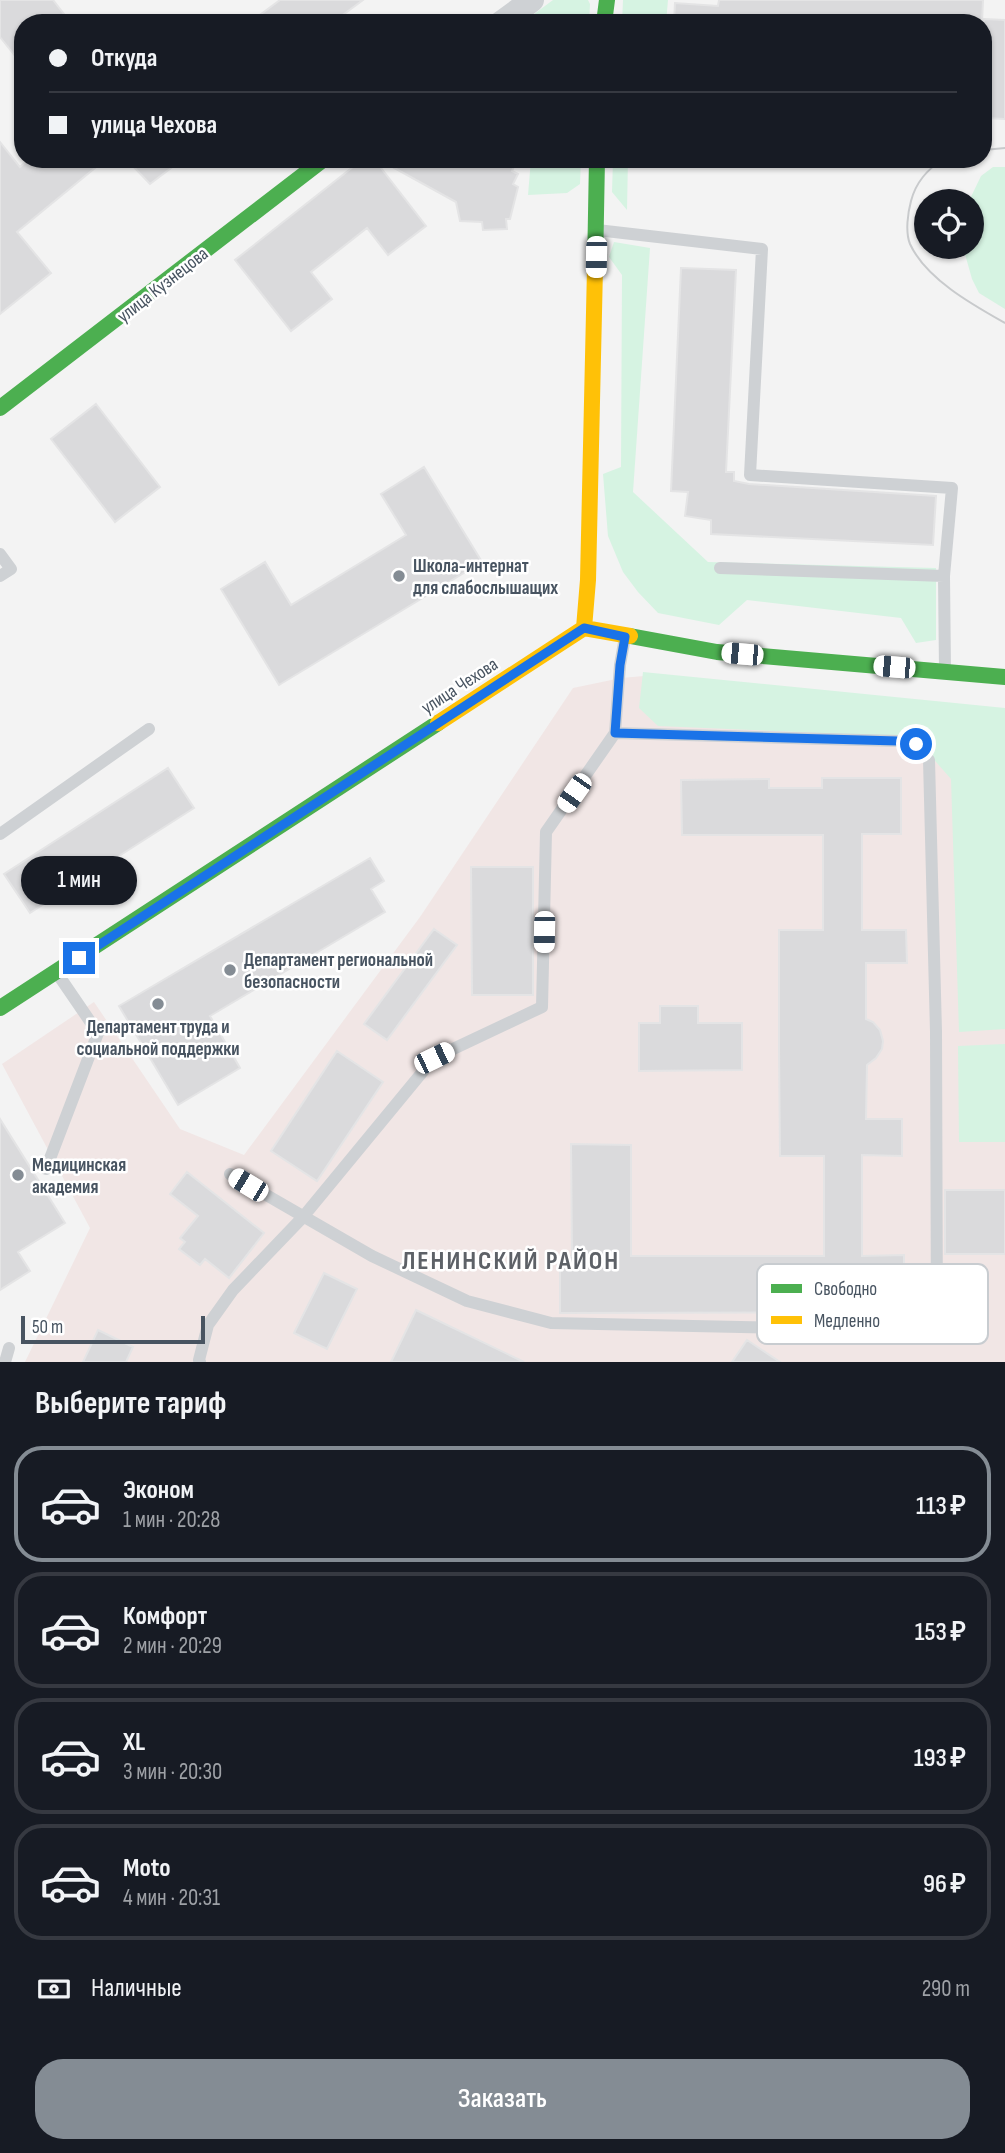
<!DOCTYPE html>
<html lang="ru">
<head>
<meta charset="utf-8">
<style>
	:root { --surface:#171b24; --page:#242831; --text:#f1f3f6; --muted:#9ea1a6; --line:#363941; --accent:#848c94 }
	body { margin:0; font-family:"Sofia Sans Condensed",sans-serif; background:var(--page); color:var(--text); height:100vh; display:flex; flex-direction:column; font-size:26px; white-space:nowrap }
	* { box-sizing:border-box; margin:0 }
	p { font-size:23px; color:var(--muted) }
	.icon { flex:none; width:38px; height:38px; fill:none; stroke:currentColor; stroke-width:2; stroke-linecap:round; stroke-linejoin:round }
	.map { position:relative; height:1362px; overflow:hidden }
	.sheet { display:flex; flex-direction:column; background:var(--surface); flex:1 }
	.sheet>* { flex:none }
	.guide { position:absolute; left:14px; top:14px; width:978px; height:154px; border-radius:28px; box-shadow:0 2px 5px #0004; display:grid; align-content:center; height:154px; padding:0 35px; background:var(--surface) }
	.tools { position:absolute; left:914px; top:189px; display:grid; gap:14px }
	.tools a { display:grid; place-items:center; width:70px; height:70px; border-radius:50%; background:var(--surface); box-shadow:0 2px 5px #0004; font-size:35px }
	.scale { position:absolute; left:21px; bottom:18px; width:184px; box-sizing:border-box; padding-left:7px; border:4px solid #485461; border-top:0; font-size:19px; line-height:24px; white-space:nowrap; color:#485461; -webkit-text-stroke:5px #fff; paint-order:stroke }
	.end { position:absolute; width:32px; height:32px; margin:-16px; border:9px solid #1a73e8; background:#fff; box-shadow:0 0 0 4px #fff }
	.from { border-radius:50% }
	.bubble { position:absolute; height:49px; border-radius:24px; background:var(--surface); box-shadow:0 2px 5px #0004; font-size:23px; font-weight:600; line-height:49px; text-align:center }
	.car { position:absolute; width:21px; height:42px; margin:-21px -10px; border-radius:9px; box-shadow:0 0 5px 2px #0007; background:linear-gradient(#fff 24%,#345 0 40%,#fff 0 76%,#345 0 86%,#fff 0) }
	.guide b { display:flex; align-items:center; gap:24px; height:66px; font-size:26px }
	.guide b+b { border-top:2px solid var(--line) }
	.guide i { width:18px; height:18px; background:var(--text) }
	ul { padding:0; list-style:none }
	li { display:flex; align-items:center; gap:21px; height:116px; margin:0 14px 10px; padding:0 21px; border:4px solid var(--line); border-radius:28px }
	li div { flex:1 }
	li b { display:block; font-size:26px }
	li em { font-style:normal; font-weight:600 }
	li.on { border-color:var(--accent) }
	li>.icon { width:63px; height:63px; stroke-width:1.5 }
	h2 { padding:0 35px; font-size:32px; line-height:84px }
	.pay { display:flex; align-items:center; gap:18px; height:77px; padding:0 35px; font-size:26px }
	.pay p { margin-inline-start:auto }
	.action { display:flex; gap:14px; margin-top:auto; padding:14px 35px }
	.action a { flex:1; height:80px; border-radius:28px; background:var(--accent); color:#fff; font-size:28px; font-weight:600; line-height:80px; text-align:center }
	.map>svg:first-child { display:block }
	.medical { fill:#f1e6e5 }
	.green { fill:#d6f3e2 }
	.building { fill:#dadadc; stroke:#e4e4e5; stroke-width:2 }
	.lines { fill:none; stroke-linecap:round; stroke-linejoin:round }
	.lane { stroke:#ced1d4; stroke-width:12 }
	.street { stroke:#ced1d4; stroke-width:24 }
	.fast { stroke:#4caf50; stroke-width:16 }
	.slow { stroke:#ffc107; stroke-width:16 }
	.tram { stroke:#c8cacc; stroke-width:2 }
	.route { stroke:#1a73e8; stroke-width:9 }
	.poi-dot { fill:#848c94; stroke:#fff; stroke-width:2.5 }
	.labels { text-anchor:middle; stroke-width:5; stroke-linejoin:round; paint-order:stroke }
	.street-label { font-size:19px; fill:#485461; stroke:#fff }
	.poi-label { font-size:19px; font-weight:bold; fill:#485461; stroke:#fff; text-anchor:start }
	.district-label { font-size:26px; font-weight:bold; letter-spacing:2px; fill:#5d6167; stroke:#fff }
	.key { fill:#fff; stroke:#c8ccd0; stroke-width:2 }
	.key-label { font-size:19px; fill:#485461 }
</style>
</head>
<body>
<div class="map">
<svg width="1005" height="1362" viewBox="0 0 1005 1362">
	<rect width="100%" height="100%" fill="#f3f3f3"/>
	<path class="medical" d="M 644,676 L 1005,711 L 1005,1362 L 25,1362 L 90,1228 L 2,1064 L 94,1002 L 180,1129 L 244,1155 L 420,917 L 573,688 L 621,678 Z"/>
	<path class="green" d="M 553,0 L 588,0 L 590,4 L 589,23 L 522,23 Z
		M 623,0 L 668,0 L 666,23 L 622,23 Z
		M 531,159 L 581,159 L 580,184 L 567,193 L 528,195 Z
		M 613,159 L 628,159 L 627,210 L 612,192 Z
		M 993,167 L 1005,167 L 1005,309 L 979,293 L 972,279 L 963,247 L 971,247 L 971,201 L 969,201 L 981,176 Z
		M 614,242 L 650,248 L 633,492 L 708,562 L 936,568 L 936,640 L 916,643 L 901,618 L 747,600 L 719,625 L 658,613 L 638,592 L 623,572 L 608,536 L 603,474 L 621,467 L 622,275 L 609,257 Z
		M 643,672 L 1005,708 L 1005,1029 L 959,1032 L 951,779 L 914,737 L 658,726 L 639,708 Z
		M 1005,1044 L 1005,1142 L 959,1142 L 958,1046 Z"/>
	<path class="building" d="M 0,0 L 53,0 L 71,23 L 23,23 L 23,66 L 0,37 Z
		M 280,0 L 363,0 L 332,23 L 249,23 Z
		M 719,0 L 983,0 L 982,23 L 674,23 L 675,3 L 718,6 Z
		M 984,19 L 1005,20 L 1005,119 L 984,118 Z
		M 0,142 L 20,167 L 29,159 L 106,159 L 17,232 L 51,273 L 0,314 Z
		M 126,159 L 183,159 L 150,184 Z
		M 363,159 L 374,159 L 426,226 L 388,255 L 367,228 L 311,272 L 332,299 L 291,331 L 235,260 Z
		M 378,159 L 517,159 L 512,171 L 518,174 L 513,184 L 518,187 L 510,219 L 506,219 L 507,229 L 483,230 L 482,222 L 460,221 L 456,202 Z
		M 681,268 L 736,270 L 726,472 L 734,472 L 734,481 L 749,484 L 936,496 L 933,545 L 711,534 L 711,520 L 685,516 L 688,492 L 671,491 Z
		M 96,404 L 160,487 L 115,522 L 51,439 Z
		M 424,467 L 482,562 L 279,685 L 221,589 L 265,562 L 291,605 L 406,535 L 381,494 Z
		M 168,768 L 194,808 L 30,913 L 4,874 Z
		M 822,778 L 901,778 L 901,834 L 862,834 L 862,930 L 906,930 L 907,963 L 866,963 L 866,1019 L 873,1022 L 880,1030 L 883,1041 L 882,1049 L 876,1058 L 867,1065 L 866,1119 L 902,1119 L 902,1156 L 862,1155 L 862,1256 L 904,1255 L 904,1312 L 560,1313 L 560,1256 L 572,1256 L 571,1144 L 631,1145 L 631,1256 L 824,1256 L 824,1156 L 780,1156 L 779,1049 L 779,930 L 823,930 L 823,835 L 682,835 L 681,780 L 769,779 L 769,788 L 822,788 Z
		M 370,858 L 384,881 L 371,889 L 385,912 L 210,1016 L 240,1068 L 178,1105 L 119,1006 Z
		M 471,867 L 533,867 L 533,995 L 472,995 Z
		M 434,929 L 457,945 L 387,1040 L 364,1024 Z
		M 660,1006 L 698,1006 L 698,1023 L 742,1023 L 742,1070 L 639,1071 L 639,1023 L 660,1023 Z
		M 337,1051 L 383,1082 L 317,1181 L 271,1151 Z
		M 0,1119 L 65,1223 L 18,1252 L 30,1271 L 0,1290 Z
		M 187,1172 L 264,1233 L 229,1278 L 205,1259 L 200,1265 L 179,1249 L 185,1242 L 180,1238 L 198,1216 L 170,1194 Z
		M 945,1190 L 1005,1190 L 1005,1254 L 945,1254 Z
		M 324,1273 L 357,1289 L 327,1349 L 294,1333 Z
		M 416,1310 L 524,1362 L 391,1362 Z
		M 98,1330 L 133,1347 L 126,1362 L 83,1362 Z
		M 747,1340 L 780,1362 L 732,1362 Z"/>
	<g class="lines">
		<path class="lane" d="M 597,230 L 762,249 L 750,475 L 952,488 L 944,576
			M 0,554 L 11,569 L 0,576
			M 720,568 L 944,576 L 945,671
			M 0,834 L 149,729
			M 46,1169 L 98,1033 L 57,973
			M 230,1174 L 372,1256 L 467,1301 L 551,1323 L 937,1331 L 936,1032 L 929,760 L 917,744 L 898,741 L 615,733 L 620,665 L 625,637
			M 5,1362 L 9,1348
			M 200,1362 L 199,1360 L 208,1325 L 233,1290 L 303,1217 L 434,1058 L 542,1007 L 546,832 L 615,733"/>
		<path class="street" d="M 501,23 L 532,0"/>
		<path class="fast" d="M 604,23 L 607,0
			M 595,268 L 597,159
			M 0,408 L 324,159
			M 630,636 L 717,652 L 1005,677
			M 0,1008 L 438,723"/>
		<path class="slow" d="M 584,628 L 588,580 L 595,268
			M 438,723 L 584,628 L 630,636"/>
		<path class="tram" d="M 984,150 L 1005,148
			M 943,159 C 927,170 916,182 911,201 C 908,212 905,232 910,244 C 926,279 973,305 1005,323"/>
	</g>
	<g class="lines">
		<path class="route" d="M 79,958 L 584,628 L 625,637 L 620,665 L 615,733 L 898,741 L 916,744"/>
	</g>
	<g class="poi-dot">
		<circle cx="399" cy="576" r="7"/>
		<circle cx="230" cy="970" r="7"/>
		<circle cx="158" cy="1004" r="7"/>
		<circle cx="18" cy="1175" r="7"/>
	</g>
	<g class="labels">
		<g class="street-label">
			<text transform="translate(162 284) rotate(-38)" y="7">улица Кузнецова</text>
			<text transform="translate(459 685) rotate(-33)" y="7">улица Чехова</text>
		</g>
		<g class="poi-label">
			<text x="413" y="572">Школа-интернат<tspan x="413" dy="22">для слабослышащих</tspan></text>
			<text x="244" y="966">Департамент региональной<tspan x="244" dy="22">безопасности</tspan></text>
			<text x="158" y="1033" text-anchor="middle">Департамент труда и<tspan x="158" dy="22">социальной поддержки</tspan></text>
			<text x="32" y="1171">Медицинская<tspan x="32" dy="22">академия</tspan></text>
		</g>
		<g class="district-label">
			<text x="511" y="1269">ЛЕНИНСКИЙ РАЙОН</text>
		</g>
	</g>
	<rect x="757" y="1264" width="231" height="80" rx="10" class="key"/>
	<rect x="771" y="1284" width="31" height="9" fill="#4caf50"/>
	<rect x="771" y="1316" width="31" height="8" fill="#ffc107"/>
	<g class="key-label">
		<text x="814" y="1295">Свободно</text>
		<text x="814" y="1327">Медленно</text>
	</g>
</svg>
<div class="tools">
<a><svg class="icon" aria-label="locate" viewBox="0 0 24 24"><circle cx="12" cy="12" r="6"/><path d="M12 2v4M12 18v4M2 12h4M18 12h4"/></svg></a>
</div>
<div class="scale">50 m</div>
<i class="end from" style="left:916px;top:744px"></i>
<i class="end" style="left:79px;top:958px"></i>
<div class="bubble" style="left:21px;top:856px;width:116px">1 мин</div>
<i class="car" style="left:596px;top:257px;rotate:181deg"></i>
<i class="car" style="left:742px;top:654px;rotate:275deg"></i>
<i class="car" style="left:894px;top:667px;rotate:275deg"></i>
<i class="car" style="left:574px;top:793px;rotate:215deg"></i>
<i class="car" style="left:544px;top:932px;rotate:181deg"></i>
<i class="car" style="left:434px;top:1058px;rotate:64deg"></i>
<i class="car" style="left:248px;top:1185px;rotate:301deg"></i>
<div class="guide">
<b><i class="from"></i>Откуда</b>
<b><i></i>улица Чехова</b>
</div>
</div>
<section class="sheet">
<h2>Выберите тариф</h2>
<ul>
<li class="on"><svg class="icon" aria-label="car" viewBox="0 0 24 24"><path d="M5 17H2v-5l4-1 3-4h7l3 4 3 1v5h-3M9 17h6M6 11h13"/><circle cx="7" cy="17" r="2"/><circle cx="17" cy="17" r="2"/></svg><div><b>Эконом</b><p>1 мин · 20:28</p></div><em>113 ₽</em></li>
<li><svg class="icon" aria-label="car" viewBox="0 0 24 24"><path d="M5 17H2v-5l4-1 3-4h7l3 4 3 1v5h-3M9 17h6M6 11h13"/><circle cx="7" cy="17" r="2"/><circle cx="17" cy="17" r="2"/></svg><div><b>Комфорт</b><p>2 мин · 20:29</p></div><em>153 ₽</em></li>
<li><svg class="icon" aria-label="car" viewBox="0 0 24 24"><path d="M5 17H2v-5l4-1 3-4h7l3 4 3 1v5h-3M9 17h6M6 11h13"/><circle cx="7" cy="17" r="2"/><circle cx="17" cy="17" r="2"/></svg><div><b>XL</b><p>3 мин · 20:30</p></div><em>193 ₽</em></li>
<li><svg class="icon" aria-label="car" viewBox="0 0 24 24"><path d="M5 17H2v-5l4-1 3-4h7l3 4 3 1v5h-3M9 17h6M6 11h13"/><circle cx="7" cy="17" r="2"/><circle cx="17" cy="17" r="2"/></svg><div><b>Moto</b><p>4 мин · 20:31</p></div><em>96 ₽</em></li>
</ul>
<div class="pay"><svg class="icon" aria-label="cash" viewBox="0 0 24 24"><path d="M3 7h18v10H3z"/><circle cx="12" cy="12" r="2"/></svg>Наличные<p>290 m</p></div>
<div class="action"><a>Заказать</a></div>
</section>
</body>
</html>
